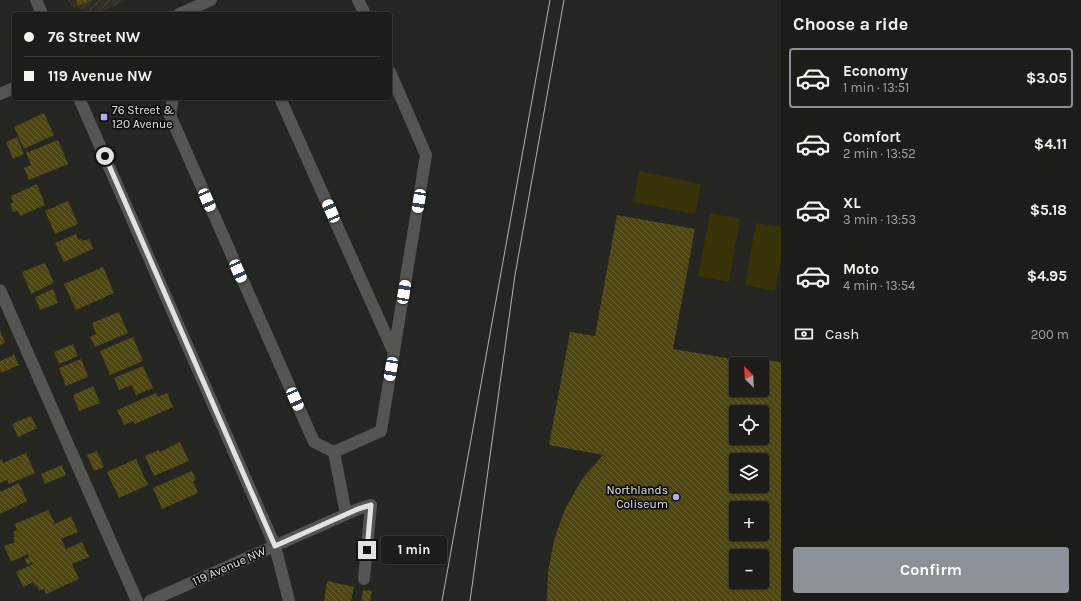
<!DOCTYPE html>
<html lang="en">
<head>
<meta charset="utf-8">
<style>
	:root { --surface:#1c1c19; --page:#252522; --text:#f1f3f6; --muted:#a0a1a2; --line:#3a3a38; --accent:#8c9099 }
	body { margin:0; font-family:Karla,sans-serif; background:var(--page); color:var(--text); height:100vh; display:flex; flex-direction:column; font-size:15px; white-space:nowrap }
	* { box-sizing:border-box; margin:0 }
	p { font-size:13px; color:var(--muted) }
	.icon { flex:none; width:22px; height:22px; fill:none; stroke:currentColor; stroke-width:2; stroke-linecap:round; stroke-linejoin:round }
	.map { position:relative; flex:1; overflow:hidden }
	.drawer { display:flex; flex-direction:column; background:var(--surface); width:300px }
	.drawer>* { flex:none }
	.top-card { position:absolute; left:12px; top:12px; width:380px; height:88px; border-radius:4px; box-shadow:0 1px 3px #0004,0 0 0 1px var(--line); display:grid; align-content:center; height:88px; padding:0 12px; background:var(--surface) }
	.needle { width:26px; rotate:336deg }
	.fabs { position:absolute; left:729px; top:357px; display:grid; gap:8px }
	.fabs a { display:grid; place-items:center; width:40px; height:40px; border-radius:4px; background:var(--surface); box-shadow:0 1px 3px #0004,0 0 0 1px var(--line); font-size:20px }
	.end { position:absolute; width:18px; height:18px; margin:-9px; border:5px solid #e3e2e0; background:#111; box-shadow:0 0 0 2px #111 }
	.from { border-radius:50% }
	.bubble { position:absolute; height:28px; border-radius:4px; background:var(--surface); box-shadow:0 1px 3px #0004,0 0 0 1px var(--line); font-size:13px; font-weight:700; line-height:28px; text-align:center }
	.car { position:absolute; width:12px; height:24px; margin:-12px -6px; border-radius:5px; box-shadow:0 0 3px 1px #0007; background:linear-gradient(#fff 24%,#345 0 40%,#fff 0 76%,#345 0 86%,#fff 0) }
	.top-card b { display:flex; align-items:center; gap:14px; height:38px; font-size:15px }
	.top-card b+b { border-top:1px solid var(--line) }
	.top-card i { width:10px; height:10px; background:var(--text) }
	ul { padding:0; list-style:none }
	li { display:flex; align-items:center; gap:12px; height:60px; margin:0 8px 6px; padding:0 4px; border:2px solid transparent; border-radius:4px }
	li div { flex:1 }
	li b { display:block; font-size:15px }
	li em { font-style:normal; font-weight:700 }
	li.on { border-color:var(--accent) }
	li>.icon { width:36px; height:36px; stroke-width:1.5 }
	h2 { padding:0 12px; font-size:18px; line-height:48px }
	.pay { display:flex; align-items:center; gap:10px; height:44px; padding:0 12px; font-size:15px }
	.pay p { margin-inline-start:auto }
	.cta { display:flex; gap:8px; margin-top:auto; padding:8px 12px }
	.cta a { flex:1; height:46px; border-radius:4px; background:var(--accent); color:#fff; font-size:16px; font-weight:700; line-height:46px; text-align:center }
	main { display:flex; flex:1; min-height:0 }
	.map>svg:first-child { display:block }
	.industrial { fill:url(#industrial-furrows) }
	.green { fill:#383209 }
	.building { fill:url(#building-back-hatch); fill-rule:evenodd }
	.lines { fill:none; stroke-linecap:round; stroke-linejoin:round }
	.minor { stroke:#545452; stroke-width:12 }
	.tram { stroke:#b2b1af; stroke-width:1 }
	.route { stroke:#e3e2e0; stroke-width:5 }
	.poi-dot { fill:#abaffb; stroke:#0e0e0c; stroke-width:1.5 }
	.labels { text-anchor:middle; stroke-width:3.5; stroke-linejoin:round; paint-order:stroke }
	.poi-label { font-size:12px; fill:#e3e2e0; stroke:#0e0e0c; text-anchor:start }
	.street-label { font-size:12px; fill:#e3e2e0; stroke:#0e0e0c }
</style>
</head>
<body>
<main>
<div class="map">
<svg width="781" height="601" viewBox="0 0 781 601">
	<defs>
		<pattern id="industrial-furrows" width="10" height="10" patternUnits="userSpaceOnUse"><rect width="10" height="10" fill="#302e25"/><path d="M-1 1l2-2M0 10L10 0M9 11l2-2" fill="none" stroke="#44423a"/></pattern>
		<pattern id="building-back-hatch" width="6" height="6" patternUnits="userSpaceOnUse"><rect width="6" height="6" fill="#4d4610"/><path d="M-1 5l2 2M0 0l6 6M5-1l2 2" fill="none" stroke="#666032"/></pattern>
	</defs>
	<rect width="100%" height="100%" fill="#252521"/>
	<path class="industrial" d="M 68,0 L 128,0 L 96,14 L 93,14 L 71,6 Z"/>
	<path class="green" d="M 639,171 L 701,184 L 695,214 L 633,202 Z
		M 710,213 L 740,219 L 729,282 L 698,276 Z
		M 756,223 L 781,227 L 781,259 L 775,291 L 745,285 Z"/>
	<path class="building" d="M 76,0 L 92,0 L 78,6 Z
		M 44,113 L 54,135 L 24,149 L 14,127 Z
		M 17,137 L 24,154 L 13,159 L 6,142 Z
		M 58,140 L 68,164 L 29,180 L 24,168 L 31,165 L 26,153 Z
		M 37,184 L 45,205 L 20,216 L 18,211 L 13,212 L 10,204 L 13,202 L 11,196 Z
		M 68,201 L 78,224 L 55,234 L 45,211 Z
		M 617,215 L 695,229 L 673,349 L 756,363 L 757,359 L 781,362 L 781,601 L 547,601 L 548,572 L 554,540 L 565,509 L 582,479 L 603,455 L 549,445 L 570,332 L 595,336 ZM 736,364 L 762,364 L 762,390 L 736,390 ZM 736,412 L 762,412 L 762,438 L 736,438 ZM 736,460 L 762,460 L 762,486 L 736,486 ZM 736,508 L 762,508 L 762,534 L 736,534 ZM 736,556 L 762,556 L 762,582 L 736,582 Z
		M 76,234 L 78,240 L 82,239 L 83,241 L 89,239 L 93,249 L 64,262 L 55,243 Z
		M 45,263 L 54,283 L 31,294 L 22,272 Z
		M 103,267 L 114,293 L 76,310 L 64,284 Z
		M 53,289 L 58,303 L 40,310 L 35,297 Z
		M 119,312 L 128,333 L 95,347 L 90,337 L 96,334 L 92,323 Z
		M 0,330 L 5,343 L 0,345 Z
		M 133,337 L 143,361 L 110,375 L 100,351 Z
		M 73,344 L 78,356 L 59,364 L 54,352 Z
		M 14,355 L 19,365 L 1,373 L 0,370 L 0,361 Z
		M 81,359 L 88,377 L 66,386 L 59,368 Z
		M 143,366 L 153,388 L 136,395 L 132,385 L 119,390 L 114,378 Z
		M 93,386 L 100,403 L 79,411 L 73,395 Z
		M 156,393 L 157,397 L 167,393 L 173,407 L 135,424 L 133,421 L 124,425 L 117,410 Z
		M 31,416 L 37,428 L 18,437 L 12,424 Z
		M 180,442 L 189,461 L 154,476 L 145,456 L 159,450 L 160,452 Z
		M 97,451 L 104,467 L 94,471 L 87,455 Z
		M 26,453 L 35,473 L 9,484 L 7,480 L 0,483 L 0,460 L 2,459 L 3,463 Z
		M 136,459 L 148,485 L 119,498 L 107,472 Z
		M 62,465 L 66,475 L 45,484 L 41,474 Z
		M 192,471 L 196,480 L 193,481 L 198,493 L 162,509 L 153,488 Z
		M 19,483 L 27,501 L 0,514 L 0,492 Z
		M 48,510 L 55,524 L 71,516 L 78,532 L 61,539 L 66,549 L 82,542 L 89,557 L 72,564 L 79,579 L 46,594 L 44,589 L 39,591 L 37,585 L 35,586 L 33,582 L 23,587 L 16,572 L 33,564 L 32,562 L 27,565 L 25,559 L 29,557 L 28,554 L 11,562 L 4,546 L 15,542 L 13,538 L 15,537 L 13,532 L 17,530 L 15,524 Z
		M 327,581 L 354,587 L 351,601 L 324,601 Z
		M 363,590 L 372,591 L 370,601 L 361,601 Z"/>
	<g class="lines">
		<path class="minor" d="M 36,0 L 42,14
			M 358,0 L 365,14
			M 179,14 L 211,0
			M 0,94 L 14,88
			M 79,98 L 275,546 L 289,601
			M 173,98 L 170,115 L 314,442 L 334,452
			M 280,98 L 394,353
			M 0,290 L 137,601
			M 346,514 L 334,452 L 381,431 L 426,155 L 390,72
			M 150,601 L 358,509 L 371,505 L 364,579"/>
		<path class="tram" d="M 442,601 L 550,0
			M 470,601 L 515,275 L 564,0"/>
	</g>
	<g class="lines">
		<path class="route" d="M 105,156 L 275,546 L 358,509 L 371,505 L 367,550"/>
	</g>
	<g class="poi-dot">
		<rect x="100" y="113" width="8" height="8" rx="2"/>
		<circle cx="676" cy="497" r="4"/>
	</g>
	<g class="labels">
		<g class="poi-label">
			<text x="112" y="114">76 Street &amp;<tspan x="112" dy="14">120 Avenue</tspan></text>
			<text x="668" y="494" text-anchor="end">Northlands<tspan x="668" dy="14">Coliseum</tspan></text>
		</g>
		<g class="street-label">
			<text transform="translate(229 566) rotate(-24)" y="4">119 Avenue NW</text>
		</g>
	</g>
</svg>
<div class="fabs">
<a><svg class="needle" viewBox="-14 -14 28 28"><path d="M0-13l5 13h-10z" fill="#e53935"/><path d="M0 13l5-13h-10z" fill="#a0a1a2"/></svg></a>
<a><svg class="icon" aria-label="locate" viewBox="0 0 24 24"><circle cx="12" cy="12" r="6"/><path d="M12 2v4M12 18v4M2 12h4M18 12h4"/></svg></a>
<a><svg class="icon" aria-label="layers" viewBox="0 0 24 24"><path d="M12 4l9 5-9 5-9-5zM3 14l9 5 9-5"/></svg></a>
<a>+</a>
<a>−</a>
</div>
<i class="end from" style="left:105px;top:156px"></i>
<i class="end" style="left:367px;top:550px"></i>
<div class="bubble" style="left:381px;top:536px;width:66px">1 min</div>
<i class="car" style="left:207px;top:200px;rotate:156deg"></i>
<i class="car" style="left:419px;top:201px;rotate:189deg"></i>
<i class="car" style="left:331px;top:211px;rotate:336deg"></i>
<i class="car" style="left:238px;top:271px;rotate:156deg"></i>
<i class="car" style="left:404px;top:292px;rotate:9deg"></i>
<i class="car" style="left:391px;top:369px;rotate:190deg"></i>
<i class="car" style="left:295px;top:399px;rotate:156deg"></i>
<div class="top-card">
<b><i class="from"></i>76 Street NW</b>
<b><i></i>119 Avenue NW</b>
</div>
</div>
<section class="drawer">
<h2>Choose a ride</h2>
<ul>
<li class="on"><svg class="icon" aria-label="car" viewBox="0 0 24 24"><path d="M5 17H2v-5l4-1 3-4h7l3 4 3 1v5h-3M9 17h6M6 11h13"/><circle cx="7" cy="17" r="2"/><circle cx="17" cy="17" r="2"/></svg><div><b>Economy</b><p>1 min · 13:51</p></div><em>$3.05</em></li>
<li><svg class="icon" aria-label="car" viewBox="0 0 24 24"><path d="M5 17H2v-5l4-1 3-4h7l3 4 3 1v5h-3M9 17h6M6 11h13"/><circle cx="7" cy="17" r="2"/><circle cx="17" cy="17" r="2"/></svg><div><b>Comfort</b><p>2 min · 13:52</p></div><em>$4.11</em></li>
<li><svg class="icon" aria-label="car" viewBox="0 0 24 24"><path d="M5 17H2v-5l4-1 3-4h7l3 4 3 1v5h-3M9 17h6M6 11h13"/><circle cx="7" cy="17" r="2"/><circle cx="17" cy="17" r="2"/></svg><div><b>XL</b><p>3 min · 13:53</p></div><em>$5.18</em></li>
<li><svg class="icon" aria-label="car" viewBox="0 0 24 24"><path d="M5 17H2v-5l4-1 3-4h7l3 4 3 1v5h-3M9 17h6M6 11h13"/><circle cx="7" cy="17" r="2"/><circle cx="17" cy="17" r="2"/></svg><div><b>Moto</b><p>4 min · 13:54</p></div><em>$4.95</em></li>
</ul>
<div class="pay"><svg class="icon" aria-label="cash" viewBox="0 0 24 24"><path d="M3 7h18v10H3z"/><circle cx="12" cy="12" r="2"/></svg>Cash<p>200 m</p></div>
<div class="cta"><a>Confirm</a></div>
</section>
</main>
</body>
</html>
